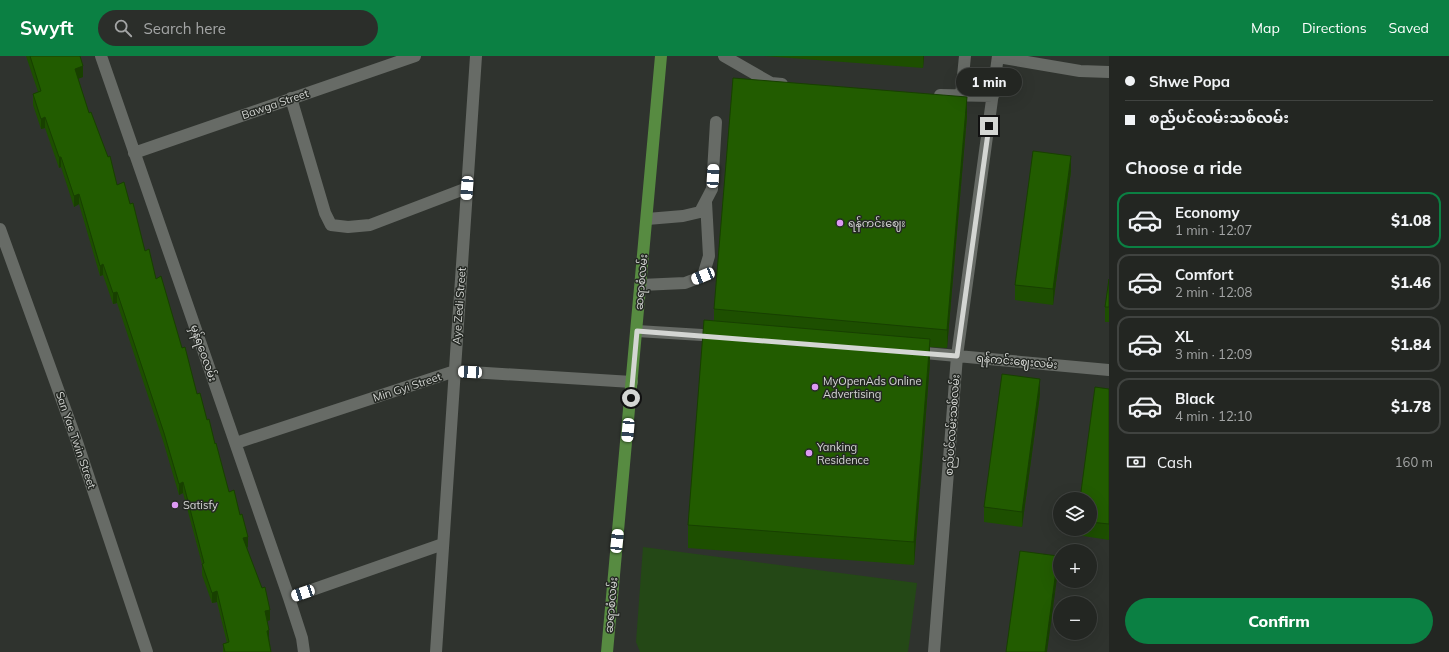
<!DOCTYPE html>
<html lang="en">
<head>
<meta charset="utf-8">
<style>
	:root { --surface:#232622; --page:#2b2e2a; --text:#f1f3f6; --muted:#a3a5a5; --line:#404340; --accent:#0b8043 }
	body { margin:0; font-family:Mulish,"Noto Sans Myanmar",sans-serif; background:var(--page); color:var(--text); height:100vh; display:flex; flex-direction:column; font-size:15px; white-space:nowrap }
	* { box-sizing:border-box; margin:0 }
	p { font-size:13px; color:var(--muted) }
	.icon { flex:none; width:22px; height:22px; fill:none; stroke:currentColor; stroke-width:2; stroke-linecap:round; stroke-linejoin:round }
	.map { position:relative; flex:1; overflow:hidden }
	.details { display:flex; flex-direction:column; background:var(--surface); width:340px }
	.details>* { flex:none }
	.top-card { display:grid; align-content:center; height:88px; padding:0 16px; background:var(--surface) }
	.controls { position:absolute; left:1053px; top:436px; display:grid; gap:8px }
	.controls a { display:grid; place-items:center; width:44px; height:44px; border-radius:50%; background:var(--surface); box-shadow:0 4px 16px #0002,0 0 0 1px var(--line); font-size:20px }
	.end { position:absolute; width:18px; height:18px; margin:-9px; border:5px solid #d4d6d3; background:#111; box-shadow:0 0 0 2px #111 }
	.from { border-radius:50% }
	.bubble { position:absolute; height:28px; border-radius:14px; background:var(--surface); box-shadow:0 4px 16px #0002,0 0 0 1px var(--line); font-size:13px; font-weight:800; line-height:28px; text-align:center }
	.car { position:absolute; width:12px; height:24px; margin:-12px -6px; border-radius:5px; box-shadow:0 0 3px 1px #0007; background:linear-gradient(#fff 24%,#345 0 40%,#fff 0 76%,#345 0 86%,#fff 0) }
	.top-card b { display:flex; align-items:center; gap:14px; height:38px; font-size:15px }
	.top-card b+b { border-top:1px solid var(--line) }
	.top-card i { width:10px; height:10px; background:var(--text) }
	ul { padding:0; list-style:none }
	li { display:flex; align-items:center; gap:12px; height:56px; margin:0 8px 6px; padding:0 8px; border:2px solid var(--line); border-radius:12px }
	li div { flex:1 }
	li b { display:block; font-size:15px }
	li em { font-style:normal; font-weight:800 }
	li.active { border-color:var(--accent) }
	li>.icon { width:36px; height:36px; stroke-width:1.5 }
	h2 { padding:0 16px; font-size:18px; line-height:48px }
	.pay { display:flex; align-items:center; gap:10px; height:44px; padding:0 16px; font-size:15px }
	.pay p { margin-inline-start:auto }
	.action { display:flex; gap:8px; margin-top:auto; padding:8px 16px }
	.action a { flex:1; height:46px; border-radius:24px; background:var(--accent); color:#fff; font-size:16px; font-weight:800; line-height:46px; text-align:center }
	header { display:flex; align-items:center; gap:24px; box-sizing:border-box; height:56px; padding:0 20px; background:var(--accent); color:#fff }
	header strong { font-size:19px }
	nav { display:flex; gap:22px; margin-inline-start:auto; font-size:14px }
	.search { width:280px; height:36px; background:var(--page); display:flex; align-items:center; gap:10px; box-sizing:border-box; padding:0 14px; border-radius:22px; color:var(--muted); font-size:15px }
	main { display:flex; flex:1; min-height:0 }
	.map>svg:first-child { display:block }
	.green { fill:#244816 }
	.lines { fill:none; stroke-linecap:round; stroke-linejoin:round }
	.minor { stroke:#676b66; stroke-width:12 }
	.major { stroke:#578b41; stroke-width:12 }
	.wall { fill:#1d4f00 }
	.shaded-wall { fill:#184000 }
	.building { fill:#225c00; stroke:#184000 }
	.route { stroke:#d4d6d3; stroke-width:5 }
	.poi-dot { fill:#dd99f3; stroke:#252924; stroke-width:1.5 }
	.labels { text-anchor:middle; stroke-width:3; stroke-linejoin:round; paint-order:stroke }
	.street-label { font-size:11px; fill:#d4d6d3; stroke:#252924 }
	.poi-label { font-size:11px; fill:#d4d6d3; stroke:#252924; text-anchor:start }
</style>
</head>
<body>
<header>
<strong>Swyft</strong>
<div class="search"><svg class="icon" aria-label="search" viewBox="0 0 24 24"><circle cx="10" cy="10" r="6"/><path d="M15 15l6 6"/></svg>Search here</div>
<nav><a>Map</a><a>Directions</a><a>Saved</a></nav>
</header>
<main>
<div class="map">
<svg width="1109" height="596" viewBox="0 0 1109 596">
	<rect width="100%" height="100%" fill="#2f332e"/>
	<path class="green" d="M 643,491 L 917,527 L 908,596 L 640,596 L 636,586 Z"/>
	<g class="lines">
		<path class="minor" d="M 101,0 L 289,542 L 302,582 L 304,596
			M 724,0 L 771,27 L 782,28
			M 998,1 L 1080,15 L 1109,16
			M 940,39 L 993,40
			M 961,40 L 965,0
			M 291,42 L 325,157 L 331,169 L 348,171 L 370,169 L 467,132
			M 134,97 L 415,0
			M 647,163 L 683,160 L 700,156 L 712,133 L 716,66
			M 0,173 L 76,383 L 147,596
			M 641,229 L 685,227 L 703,220 L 709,200 L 706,146
			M 637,275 L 718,280
			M 914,296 L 1109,314
			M 236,387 L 455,315 L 632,326
			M 289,542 L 443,488
			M 436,596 L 476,0
			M 934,596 L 957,300 L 998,0"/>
		<path class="major" d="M 607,596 L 661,0"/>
	</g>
	<path class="wall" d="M 26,0 L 80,0 L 83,21 L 78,22 L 89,57 L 117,129 L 130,148 L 145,195 L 156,223 L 197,338 L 215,388 L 229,436 L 248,491 L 247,492 L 270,564 L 267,565 L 271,596 L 223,596 L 223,588 L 227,587 L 217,546 L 212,547 L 202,519 L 202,508 L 183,437 L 179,439 L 164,388 L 117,247 L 113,248 L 103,219 L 100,220 L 79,148 L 74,151 L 61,111 L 59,112 L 45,72 L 41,73 L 33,49 L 33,38 L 38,36 Z
		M 764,0 L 924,0 L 923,12 Z
		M 967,60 L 947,292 L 930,291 L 930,306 L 914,509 L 688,492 L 688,469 L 714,264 L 714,253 Z
		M 1071,115 L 1053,249 L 1015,244 L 1015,229 Z
		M 1109,223 L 1109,266 L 1105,266 L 1105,251 Z
		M 1109,333 L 1109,484 L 1077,479 L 1077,473 L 1090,473 L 1090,443 Z
		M 1040,338 L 1022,471 L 984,466 L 984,451 Z"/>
	<path class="shaded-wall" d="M 923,0 L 924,0 L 923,12 Z
		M 83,10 L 83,21 L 75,24 L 75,13 Z
		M 967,41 L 967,60 L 947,292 L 947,274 Z
		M 45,61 L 45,72 L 41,73 L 41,63 Z
		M 1071,100 L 1071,115 L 1053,249 L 1053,233 Z
		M 59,101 L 61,101 L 61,111 L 59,112 Z
		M 79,138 L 79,148 L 74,151 L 74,140 Z
		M 103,208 L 103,219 L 100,220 L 100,210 Z
		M 117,236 L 117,247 L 113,248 L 113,237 Z
		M 930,283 L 930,306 L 914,509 L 914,486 Z
		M 1040,323 L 1040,338 L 1022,471 L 1022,456 Z
		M 183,426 L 183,437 L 179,439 L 179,428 Z
		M 248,481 L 248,491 L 243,493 L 243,482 Z
		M 1058,500 L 1058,515 L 1047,596 L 1045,596 Z
		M 217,535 L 217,546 L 212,547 L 212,537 Z
		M 270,554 L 270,564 L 265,566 L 265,555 Z
		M 269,574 L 269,585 L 267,575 Z"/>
	<path class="building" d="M 30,0 L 80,0 L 83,10 L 75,13 L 89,57 L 91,56 L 108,101 L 110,100 L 117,129 L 124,126 L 130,148 L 133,147 L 145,195 L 149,193 L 156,223 L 161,220 L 182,292 L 185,291 L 197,338 L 200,337 L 207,364 L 209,363 L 215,388 L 216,387 L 229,436 L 234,434 L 240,459 L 242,458 L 248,481 L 243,482 L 262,532 L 265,531 L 270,554 L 265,555 L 269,574 L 267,575 L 271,596 L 225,596 L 223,588 L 229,586 L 217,535 L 212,537 L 202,508 L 204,507 L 183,426 L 179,428 L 164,377 L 117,236 L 113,237 L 103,208 L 100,210 L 79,138 L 74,140 L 61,101 L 59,101 L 45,61 L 41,63 L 33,38 L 41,35 Z
		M 733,22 L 967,41 L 947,274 L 714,253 Z
		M 1033,95 L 1071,100 L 1053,233 L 1015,229 Z
		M 1109,223 L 1109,251 L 1105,251 Z
		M 704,264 L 930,283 L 914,486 L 688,469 Z
		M 1002,318 L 1040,323 L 1022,456 L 984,451 Z
		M 1095,331 L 1109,333 L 1109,468 L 1090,466 L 1090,443 L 1080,443 Z
		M 1020,495 L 1058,500 L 1045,596 L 1006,596 Z"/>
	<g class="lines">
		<path class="route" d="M 631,342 L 637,275 L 957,300 L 989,70"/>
	</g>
	<g class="poi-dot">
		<circle cx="840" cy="167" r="4"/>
		<circle cx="815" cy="331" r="4"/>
		<circle cx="809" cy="397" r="4"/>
		<circle cx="175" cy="449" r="4"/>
	</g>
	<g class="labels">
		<g class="street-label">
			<text transform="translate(275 48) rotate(-19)" y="4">Bawga Street</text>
			<text transform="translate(641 226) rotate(-85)" y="4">ဆရာစံလမ်း</text>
			<text transform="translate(459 250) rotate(-86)" y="4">Aye Zedi Street</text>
			<text transform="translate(204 297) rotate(71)" y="4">မှန်ရဝေလမ်း</text>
			<text transform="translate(1017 305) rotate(5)" y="4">ရန်ကင်းဈေးလမ်း</text>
			<text transform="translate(407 331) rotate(-18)" y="4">Min Gyi Street</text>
			<text transform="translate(952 369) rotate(-86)" y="4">စည်ပင်လမ်းသစ်လမ်း</text>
			<text transform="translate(76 384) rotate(71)" y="4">San Yae Twin Street</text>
			<text transform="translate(611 549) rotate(-85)" y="4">ဆရာစံလမ်း</text>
		</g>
		<g class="poi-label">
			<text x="848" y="171">ရန်ကင်းဈေး</text>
			<text x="823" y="329">MyOpenAds Online<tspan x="823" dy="13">Advertising</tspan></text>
			<text x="817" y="395">Yanking<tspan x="817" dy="13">Residence</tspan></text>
			<text x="183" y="453">Satisfy</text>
		</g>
	</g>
</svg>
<div class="controls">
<a><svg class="icon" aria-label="layers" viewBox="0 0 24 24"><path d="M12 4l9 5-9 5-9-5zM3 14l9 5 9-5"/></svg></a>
<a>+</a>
<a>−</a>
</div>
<i class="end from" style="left:631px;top:342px"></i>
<i class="end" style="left:989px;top:70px"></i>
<div class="bubble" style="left:956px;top:12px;width:66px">1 min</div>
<i class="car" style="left:713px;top:120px;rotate:3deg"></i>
<i class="car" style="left:467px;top:132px;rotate:184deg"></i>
<i class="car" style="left:703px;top:220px;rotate:248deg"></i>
<i class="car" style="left:470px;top:316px;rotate:273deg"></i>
<i class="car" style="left:628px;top:374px;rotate:185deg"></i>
<i class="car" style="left:617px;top:485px;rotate:6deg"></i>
<i class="car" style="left:303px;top:537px;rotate:251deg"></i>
</div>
<section class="details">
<div class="top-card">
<b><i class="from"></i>Shwe Popa</b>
<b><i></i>စည်ပင်လမ်းသစ်လမ်း</b>
</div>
<h2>Choose a ride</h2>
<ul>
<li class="active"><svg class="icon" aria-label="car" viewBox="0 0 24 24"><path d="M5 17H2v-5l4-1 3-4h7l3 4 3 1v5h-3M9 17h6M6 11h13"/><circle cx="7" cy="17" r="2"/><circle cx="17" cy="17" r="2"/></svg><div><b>Economy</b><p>1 min · 12:07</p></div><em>$1.08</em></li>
<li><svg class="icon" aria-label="car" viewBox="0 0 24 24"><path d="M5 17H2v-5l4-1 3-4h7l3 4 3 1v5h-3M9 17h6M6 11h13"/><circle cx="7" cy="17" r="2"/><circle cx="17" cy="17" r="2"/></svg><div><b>Comfort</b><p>2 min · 12:08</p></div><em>$1.46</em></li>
<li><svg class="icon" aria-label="car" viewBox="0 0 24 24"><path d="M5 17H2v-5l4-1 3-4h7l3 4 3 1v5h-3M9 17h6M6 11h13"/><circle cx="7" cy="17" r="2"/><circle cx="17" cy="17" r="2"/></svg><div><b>XL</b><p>3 min · 12:09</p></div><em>$1.84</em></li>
<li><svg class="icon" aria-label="car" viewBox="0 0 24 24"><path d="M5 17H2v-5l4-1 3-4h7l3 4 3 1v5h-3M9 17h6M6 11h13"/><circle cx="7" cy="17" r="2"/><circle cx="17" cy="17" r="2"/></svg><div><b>Black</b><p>4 min · 12:10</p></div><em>$1.78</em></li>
</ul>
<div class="pay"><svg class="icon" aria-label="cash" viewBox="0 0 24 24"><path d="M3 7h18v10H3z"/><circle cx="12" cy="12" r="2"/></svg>Cash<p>160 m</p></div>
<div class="action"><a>Confirm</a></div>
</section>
</main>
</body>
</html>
